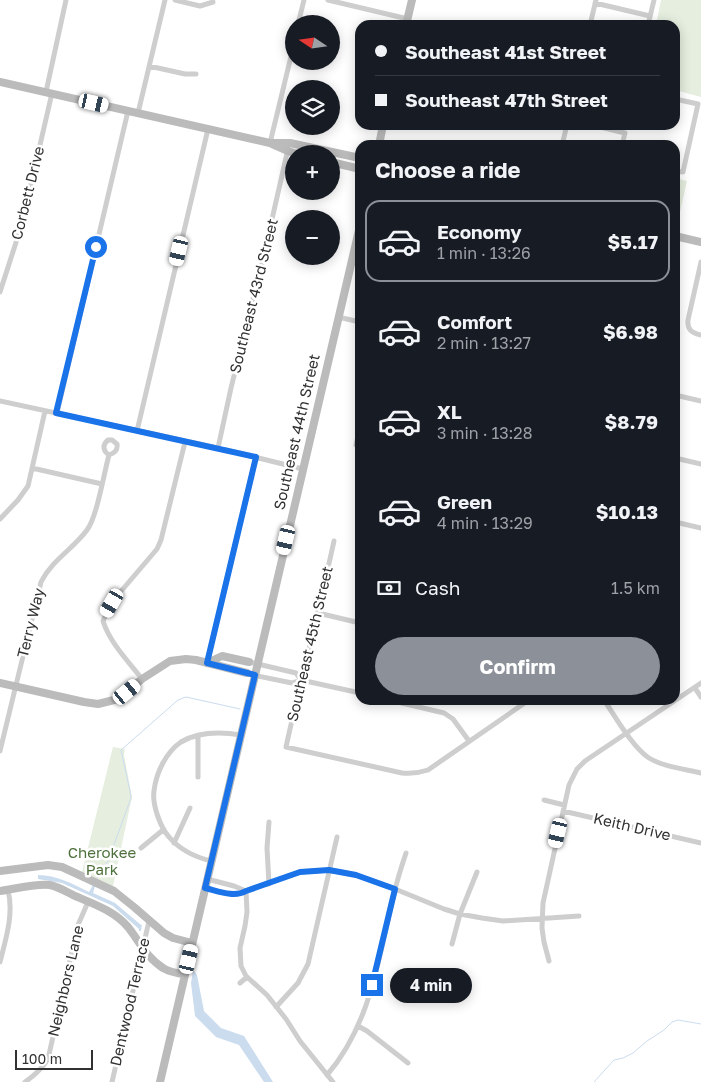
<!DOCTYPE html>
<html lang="en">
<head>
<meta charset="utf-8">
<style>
	:root { --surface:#171b24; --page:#242831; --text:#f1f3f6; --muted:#9ea1a6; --line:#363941; --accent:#8c9099 }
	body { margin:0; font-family:"Golos Text",sans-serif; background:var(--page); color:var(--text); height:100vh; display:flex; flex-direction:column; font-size:19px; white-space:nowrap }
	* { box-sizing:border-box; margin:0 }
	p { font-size:16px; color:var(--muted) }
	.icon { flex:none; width:28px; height:28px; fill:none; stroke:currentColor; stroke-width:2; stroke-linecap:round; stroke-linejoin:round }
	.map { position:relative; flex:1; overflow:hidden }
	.details { position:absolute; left:355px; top:140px; width:325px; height:565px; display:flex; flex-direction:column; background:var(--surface); border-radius:15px; box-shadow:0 2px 12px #0003 }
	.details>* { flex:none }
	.guide { position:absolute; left:355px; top:20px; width:325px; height:110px; border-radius:15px; box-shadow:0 2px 12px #0003; display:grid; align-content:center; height:110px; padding:0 20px; background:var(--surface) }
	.needle { width:32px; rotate:283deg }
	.buttons { position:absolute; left:285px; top:15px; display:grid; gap:10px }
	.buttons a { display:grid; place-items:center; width:55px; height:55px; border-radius:50%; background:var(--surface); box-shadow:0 2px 12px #0003; font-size:25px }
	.scale { position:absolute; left:15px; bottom:12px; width:78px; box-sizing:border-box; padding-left:5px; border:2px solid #313131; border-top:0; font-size:14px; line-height:18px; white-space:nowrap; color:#313131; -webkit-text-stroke:4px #fff; paint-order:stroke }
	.end { position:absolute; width:22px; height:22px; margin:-11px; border:6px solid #1a73e8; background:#fff; box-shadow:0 0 0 2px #fff }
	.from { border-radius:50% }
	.bubble { position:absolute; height:35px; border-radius:18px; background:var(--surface); box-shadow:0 2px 12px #0003; font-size:16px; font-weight:700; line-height:35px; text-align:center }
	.car { position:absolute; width:15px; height:30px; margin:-15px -8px; border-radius:6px; box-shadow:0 0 4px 1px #0007; background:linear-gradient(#fff 24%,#345 0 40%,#fff 0 76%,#345 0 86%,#fff 0) }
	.guide b { display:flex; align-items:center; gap:18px; height:48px; font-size:19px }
	.guide b+b { border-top:1px solid var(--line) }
	.guide i { width:12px; height:12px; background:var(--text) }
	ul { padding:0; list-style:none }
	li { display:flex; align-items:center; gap:15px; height:82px; margin:0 10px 8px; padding:0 10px; border:2px solid transparent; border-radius:15px }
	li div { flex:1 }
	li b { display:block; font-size:19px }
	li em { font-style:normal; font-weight:700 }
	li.on { border-color:var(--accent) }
	li>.icon { width:45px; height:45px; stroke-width:1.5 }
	h2 { padding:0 20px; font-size:22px; line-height:60px }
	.pay { display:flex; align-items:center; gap:12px; height:55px; padding:0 20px; font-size:19px }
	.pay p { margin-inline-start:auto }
	.cta { display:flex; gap:10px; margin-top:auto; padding:10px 20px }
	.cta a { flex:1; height:58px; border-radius:30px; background:var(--accent); color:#fff; font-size:20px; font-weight:700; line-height:58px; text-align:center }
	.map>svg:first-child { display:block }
	.green { fill:#e5eedf }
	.water { fill:#cbdcee }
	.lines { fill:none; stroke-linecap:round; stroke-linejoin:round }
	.stream { stroke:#cbdcee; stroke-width:1 }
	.street { stroke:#cecece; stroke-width:5 }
	.secondary { stroke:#bbb; stroke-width:8 }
	.route { stroke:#1a73e8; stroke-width:6 }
	.labels { text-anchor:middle; stroke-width:5; stroke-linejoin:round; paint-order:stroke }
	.street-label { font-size:15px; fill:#313131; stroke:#fff }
	.park-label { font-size:15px; fill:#4d703c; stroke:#fff }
</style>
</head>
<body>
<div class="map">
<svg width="701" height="1082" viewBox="0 0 701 1082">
	<rect width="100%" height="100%" fill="#fff"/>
	<path class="green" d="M 661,0 L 701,0 L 701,97 L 675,90 L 675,25 L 656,25 Z
		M 675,178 L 687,181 L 676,230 L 675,230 Z
		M 113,747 L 125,749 L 124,755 L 132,797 L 113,886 L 82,872 Z"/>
	<path class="water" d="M 38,875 C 56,875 73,884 89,892 L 93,885 L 95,886 L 93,893 L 115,903 L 141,925 L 142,924 L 141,931 L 139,931 L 139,929 L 113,906 L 62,883 L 38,879 Z
		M 193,971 L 195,972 L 197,975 L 204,1011 L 221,1028 L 244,1036 L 273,1082 L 264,1082 L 239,1045 L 216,1037 L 195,1016 L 191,983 Z"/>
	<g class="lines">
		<path class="stream" d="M 97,878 L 108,861 L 131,798 L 130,791 L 121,750 L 178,700 L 186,697 L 240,709
			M 594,1082 L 614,1060 L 623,1058 L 633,1053 L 647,1041 L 664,1030 L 672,1022 L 678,1020 L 701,1024"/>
		<path class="street" d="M 175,0 L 200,6 L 213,2
			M 328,0 L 408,19
			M 595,3 L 650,16
			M 298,24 L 304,0
			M 590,25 L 596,0
			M 648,25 L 654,0
			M 149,66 L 185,74 L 196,74
			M 46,92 L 66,0
			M 675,99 L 698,104 L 683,172 L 675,171
			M 138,113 L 165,0
			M 592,125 L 625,133 L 622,145
			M 270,143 L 294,44
			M 562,145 L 567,125
			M 701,262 L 688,320 C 687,330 692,333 701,335
			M 0,292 L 21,227 L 52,93
			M 338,317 L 360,322
			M 675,395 L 701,401
			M 0,401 L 218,448 L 303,469
			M 57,413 L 128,111
			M 137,431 L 208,129
			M 356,445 L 360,427
			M 218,448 L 231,388 L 262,263 L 288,149
			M 675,458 L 701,464
			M 32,468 L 102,484
			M 0,519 L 18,500 L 28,486 L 45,411
			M 675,522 L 701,528
			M 334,541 C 319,610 301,678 286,747 L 402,773 C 412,774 419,773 428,770 L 529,700
			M 318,613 L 360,623
			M 249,662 L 296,673 L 301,680
			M 207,663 L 256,457
			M 253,675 L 292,683 L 301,680 L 360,693
			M 142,679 C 128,661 110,643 103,621 L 111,603 L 157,549 L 161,540 L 185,442
			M 695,688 L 701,697
			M 389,700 L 444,713 L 453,719 L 469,741
			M 604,700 C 615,716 633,748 649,758 C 664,767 684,769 701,773
			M 0,751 L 41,582 C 52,560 73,549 87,530 C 97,517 104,473 109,455 C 114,453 118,451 117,444 L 112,440 L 108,440 C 102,445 103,451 109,455
			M 198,777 L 198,736
			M 544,800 L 564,805
			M 563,811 L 701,843
			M 174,843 L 190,808
			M 141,848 L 163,830
			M 211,861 C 195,857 180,850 169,837 C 160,827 152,804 154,791 C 156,773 166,752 181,742 C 198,732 222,732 241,735
			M 207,879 L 234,886 L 246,891
			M 269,884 L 267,848 L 269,822
			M 205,888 C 218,891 234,898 246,891 L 300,872 L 329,870 L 356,875 L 395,889 L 444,909 L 460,914 L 482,918 L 503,921 L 579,916
			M 246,891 L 247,912 L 245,926 L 240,948 L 241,966 L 246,976 L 267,995 L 286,1019 L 300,1041 L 333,1082
			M 452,944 L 460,914 L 477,872
			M 549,961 L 544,942 L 542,928 L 543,903 L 569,785 L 577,769 L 585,761 L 701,683
			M 0,962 C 6,938 14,914 8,890
			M 240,983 L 247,977
			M 276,1007 L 298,983 L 308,964 L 337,837
			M 358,1026 L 367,1031 L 408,1063
			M 327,1075 C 372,1023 379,954 395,890 C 398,877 402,865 406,853
			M 25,1082 C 35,1075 42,1069 48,1059 L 78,925 L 88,902
			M 112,1082 L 149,921"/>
		<path class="secondary" d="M 406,25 L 412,0
			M 0,82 L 270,143 L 290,143 L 360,158
			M 272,144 L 288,151 L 297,154
			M 379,145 L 383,125
			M 331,162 L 360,169
			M 675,236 L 701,242
			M 207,663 L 222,656 L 249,662
			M 0,683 L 84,702 L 98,704 L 118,699 L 142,679 L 170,661 L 186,659 L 196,660 L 247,673
			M 0,871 L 48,865 L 62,867 L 114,891 L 134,907 L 164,933 L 173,938 L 192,943
			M 0,891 C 14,889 37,883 50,885 C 59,887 67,892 75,896 C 94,904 114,911 128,927 C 139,941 147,958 163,968 C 169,972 178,973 185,975
			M 160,1082 L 360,226"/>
	</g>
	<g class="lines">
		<path class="route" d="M 96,247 L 56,413 L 256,457 L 207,663 L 255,675 L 205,888 C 218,891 234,898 246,891 L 300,872 L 329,870 L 356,875 L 395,889 L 372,985"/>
	</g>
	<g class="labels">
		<g class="street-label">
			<text transform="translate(28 193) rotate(-76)" y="5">Corbett Drive</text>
			<text transform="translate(254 296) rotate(-76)" y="5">Southeast 43rd Street</text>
			<text transform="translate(297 432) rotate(-77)" y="5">Southeast 44th Street</text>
			<text transform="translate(31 623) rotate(-76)" y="5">Terry Way</text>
			<text transform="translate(310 644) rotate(-77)" y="5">Southeast 45th Street</text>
			<text transform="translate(632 827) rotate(13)" y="5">Keith Drive</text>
			<text transform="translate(66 981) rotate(-77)" y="5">Neighbors Lane</text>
			<text transform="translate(130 1002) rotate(-77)" y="5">Dentwood Terrace</text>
		</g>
		<g class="park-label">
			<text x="102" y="858">Cherokee<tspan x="102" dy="17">Park</tspan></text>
		</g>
	</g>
</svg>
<div class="buttons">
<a><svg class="needle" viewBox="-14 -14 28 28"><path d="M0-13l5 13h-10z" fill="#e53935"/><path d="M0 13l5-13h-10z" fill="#9ea1a6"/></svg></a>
<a><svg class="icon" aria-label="layers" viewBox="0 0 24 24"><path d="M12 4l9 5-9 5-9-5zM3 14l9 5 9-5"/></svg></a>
<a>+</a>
<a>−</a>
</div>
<div class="scale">100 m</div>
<i class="end from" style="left:96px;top:247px"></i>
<i class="end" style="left:372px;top:985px"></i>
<div class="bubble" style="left:390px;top:968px;width:82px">4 min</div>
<i class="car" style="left:94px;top:103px;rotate:103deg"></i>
<i class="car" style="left:179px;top:251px;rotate:193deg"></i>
<i class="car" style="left:286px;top:540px;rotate:193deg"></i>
<i class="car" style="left:112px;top:603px;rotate:210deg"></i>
<i class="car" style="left:127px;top:692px;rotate:51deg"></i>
<i class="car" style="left:558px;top:833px;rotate:193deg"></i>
<i class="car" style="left:189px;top:959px;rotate:13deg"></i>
<div class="guide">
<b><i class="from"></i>Southeast 41st Street</b>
<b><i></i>Southeast 47th Street</b>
</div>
<section class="details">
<h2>Choose a ride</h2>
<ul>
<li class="on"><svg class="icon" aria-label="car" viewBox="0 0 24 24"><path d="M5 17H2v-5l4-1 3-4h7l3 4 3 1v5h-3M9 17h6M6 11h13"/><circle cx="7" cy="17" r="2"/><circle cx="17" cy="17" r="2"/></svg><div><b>Economy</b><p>1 min · 13:26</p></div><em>$5.17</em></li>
<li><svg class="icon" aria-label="car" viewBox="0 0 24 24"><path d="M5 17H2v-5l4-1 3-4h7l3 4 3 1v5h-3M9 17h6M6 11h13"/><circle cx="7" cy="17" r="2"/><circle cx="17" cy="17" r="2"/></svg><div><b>Comfort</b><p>2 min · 13:27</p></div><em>$6.98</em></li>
<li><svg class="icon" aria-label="car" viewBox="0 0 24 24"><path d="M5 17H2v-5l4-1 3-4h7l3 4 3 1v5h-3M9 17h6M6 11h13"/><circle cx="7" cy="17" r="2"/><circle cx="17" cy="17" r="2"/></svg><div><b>XL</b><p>3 min · 13:28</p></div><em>$8.79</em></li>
<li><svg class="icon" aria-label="car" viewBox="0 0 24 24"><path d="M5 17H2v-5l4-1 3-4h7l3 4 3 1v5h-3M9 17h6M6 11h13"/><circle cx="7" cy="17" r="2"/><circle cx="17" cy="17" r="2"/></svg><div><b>Green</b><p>4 min · 13:29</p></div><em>$10.13</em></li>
</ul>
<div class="pay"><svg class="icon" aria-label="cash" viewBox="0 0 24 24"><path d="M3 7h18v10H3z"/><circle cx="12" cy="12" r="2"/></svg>Cash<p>1.5 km</p></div>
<div class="cta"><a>Confirm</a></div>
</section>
</div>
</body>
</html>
